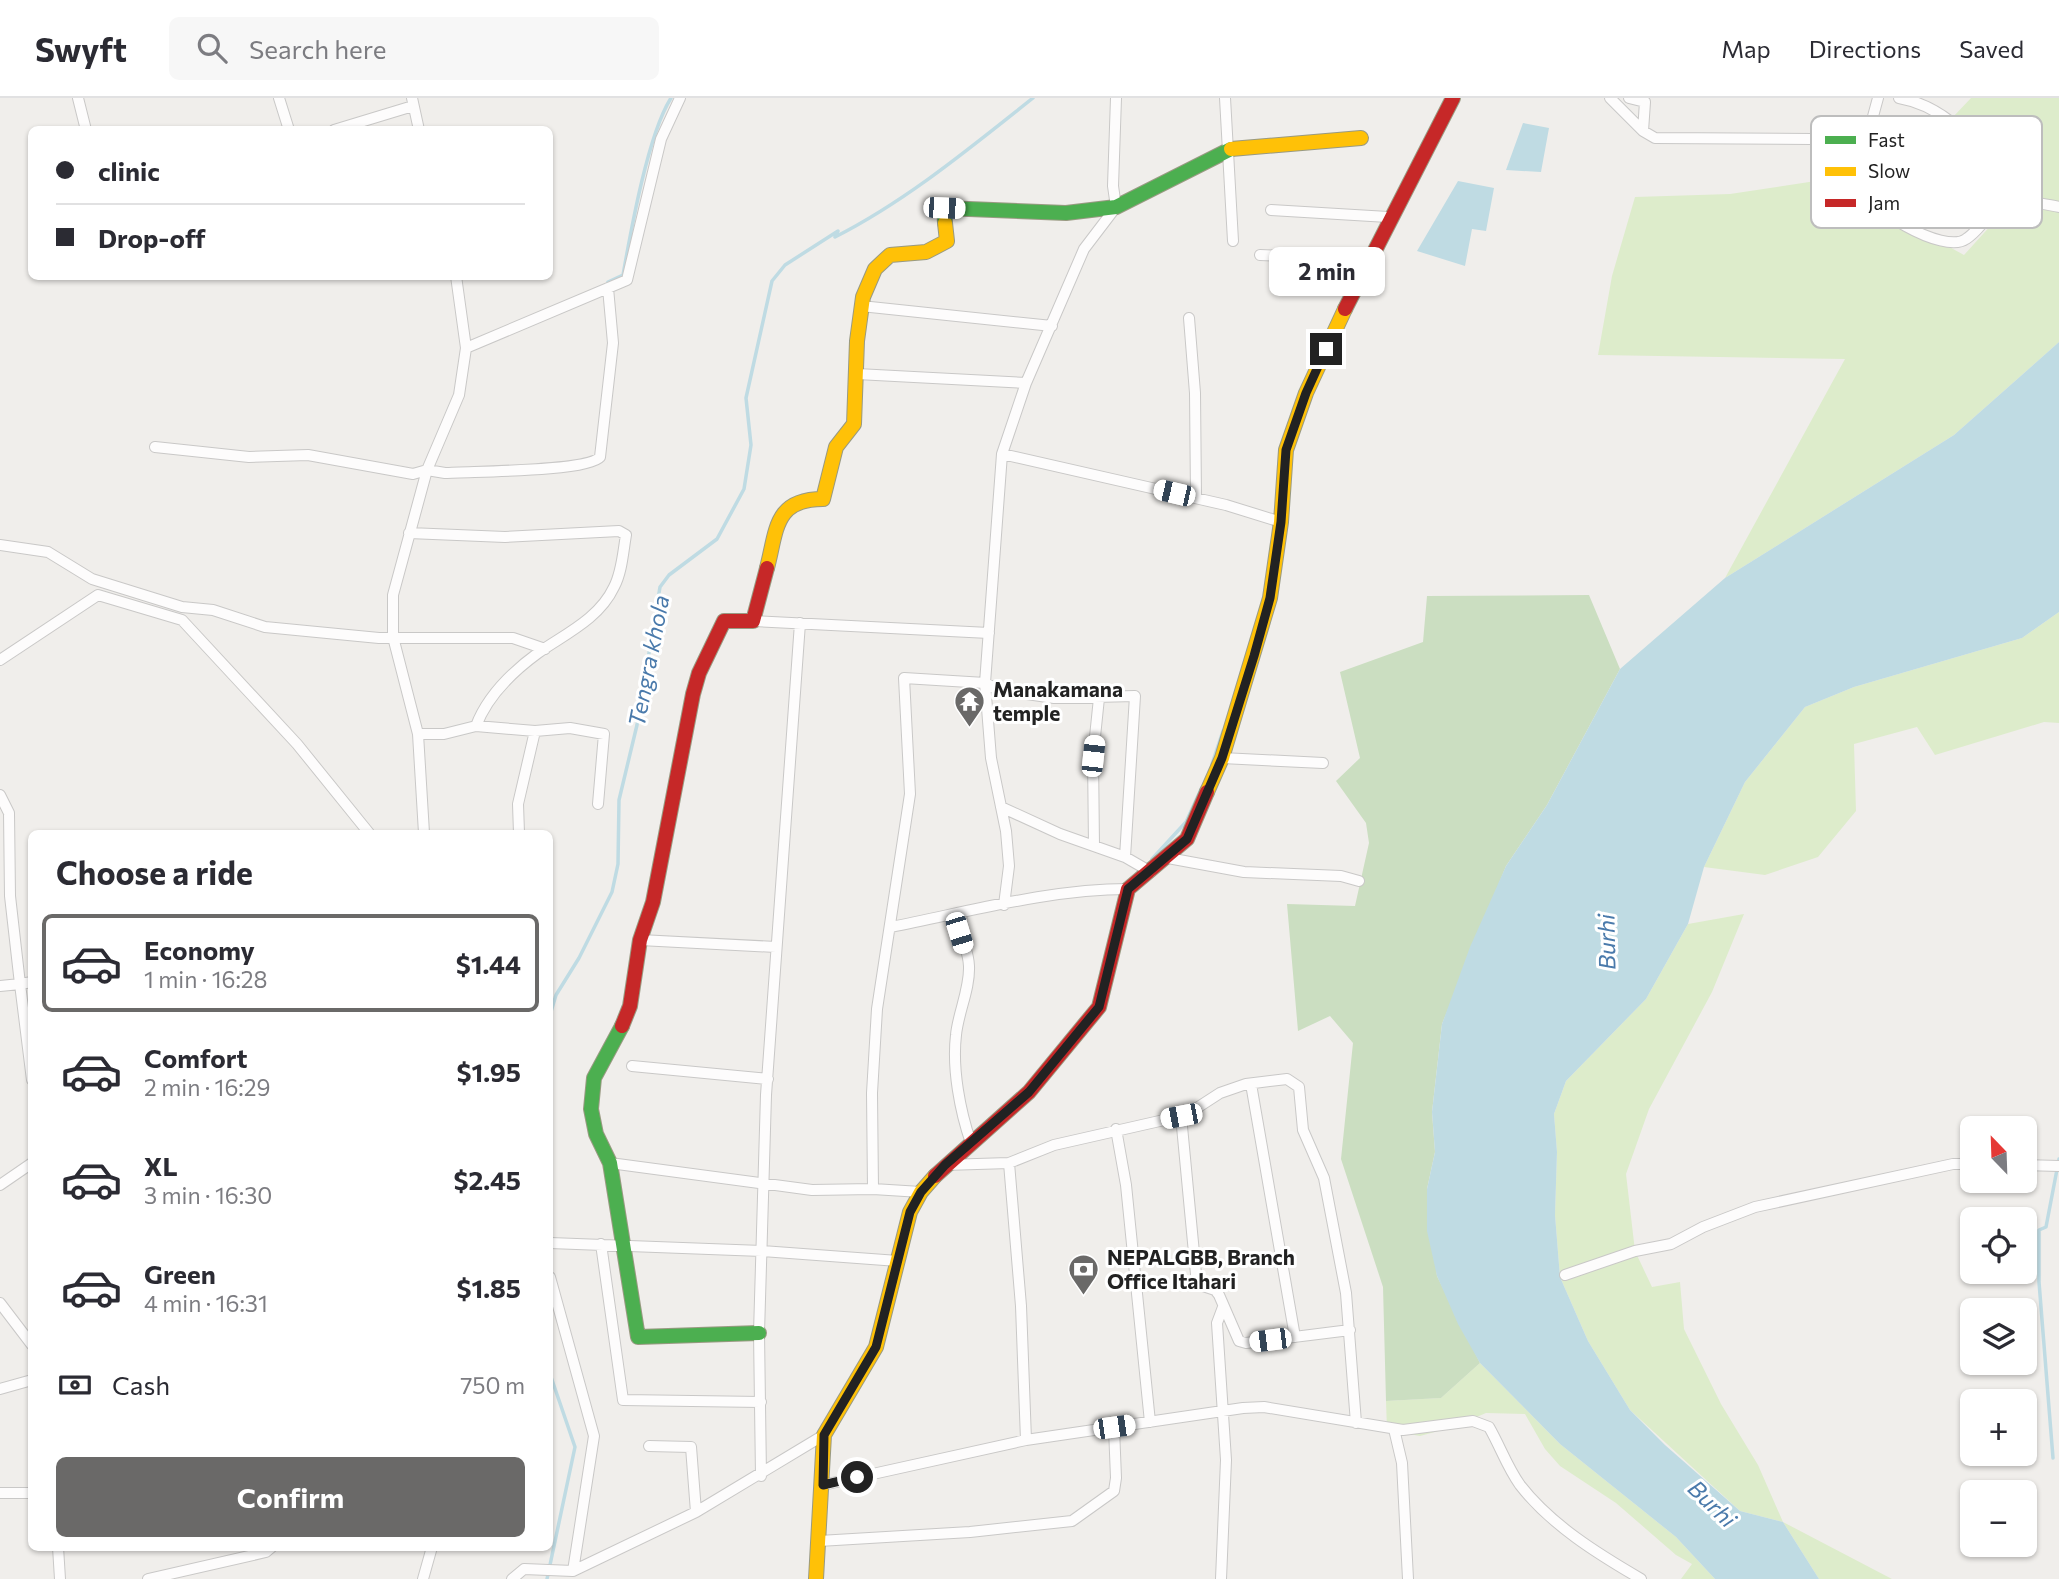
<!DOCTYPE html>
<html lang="en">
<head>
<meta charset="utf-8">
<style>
	:root { --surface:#fff; --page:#f7f7f7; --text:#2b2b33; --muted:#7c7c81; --line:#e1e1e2; --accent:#6a6968 }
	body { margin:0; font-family:Commissioner,sans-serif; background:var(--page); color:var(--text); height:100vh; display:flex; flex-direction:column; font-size:26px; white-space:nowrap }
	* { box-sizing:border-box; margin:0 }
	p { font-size:23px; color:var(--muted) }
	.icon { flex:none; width:38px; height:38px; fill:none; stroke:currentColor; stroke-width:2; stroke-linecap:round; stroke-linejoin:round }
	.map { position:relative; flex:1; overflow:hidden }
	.side { position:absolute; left:28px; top:732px; width:525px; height:721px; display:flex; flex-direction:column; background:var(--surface); border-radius:10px; box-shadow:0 2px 5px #0004 }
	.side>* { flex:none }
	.top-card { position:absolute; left:28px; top:28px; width:525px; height:154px; border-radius:10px; box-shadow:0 2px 5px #0004; display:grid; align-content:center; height:154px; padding:0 28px; background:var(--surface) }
	.needle { width:46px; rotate:337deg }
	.fabs { position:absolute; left:1960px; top:1018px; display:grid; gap:14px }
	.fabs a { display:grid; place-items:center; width:77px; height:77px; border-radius:10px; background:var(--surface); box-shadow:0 2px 5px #0004; font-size:35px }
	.end { position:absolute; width:32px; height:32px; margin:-16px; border:9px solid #222; background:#fff; box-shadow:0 0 0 4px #fff }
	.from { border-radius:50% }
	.bubble { position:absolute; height:49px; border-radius:10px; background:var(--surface); box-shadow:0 2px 5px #0004; font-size:23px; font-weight:700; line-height:49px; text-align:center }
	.car { position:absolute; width:21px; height:42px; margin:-21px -10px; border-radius:9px; box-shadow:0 0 5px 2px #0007; background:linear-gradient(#fff 24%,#345 0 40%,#fff 0 76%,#345 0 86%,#fff 0) }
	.top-card b { display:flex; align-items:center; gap:24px; height:66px; font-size:26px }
	.top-card b+b { border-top:2px solid var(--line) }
	.top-card i { width:18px; height:18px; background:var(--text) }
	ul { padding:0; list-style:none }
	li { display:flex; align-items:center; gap:21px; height:98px; margin:0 14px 10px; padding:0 14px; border:4px solid transparent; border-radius:10px }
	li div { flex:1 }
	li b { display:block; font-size:26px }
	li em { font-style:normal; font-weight:700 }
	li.on { border-color:var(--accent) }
	li>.icon { width:63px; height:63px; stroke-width:1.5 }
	h2 { padding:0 28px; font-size:32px; line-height:84px }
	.pay { display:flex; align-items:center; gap:18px; height:77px; padding:0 28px; font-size:26px }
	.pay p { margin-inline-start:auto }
	.primary-button { display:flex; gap:14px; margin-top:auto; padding:14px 28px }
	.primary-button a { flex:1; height:80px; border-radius:10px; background:var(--accent); color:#fff; font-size:28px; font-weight:700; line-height:80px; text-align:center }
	header { display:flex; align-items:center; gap:42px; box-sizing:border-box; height:98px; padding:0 35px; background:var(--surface); border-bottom:2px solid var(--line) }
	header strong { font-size:33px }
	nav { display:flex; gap:38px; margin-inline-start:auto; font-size:24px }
	.search { width:490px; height:63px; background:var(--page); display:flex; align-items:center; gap:18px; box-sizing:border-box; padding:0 24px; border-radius:10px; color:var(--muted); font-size:26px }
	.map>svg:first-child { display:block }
	.grass { fill:#ddeccb }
	.forest { fill:#cbdec1 }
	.water { fill:#bfdbe3 }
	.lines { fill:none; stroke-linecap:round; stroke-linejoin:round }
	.stream { stroke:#bfdbe3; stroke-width:3.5 }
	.street-casing { stroke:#c9c8c7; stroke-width:12 }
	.fast-casing { stroke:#999a82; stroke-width:16 }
	.slow-casing { stroke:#999a82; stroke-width:16 }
	.jam-casing { stroke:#999a82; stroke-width:16 }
	.street { stroke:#fdfcfc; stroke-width:10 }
	.fast { stroke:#4caf50; stroke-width:14 }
	.slow { stroke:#ffc107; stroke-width:14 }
	.jam { stroke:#c62828; stroke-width:14 }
	.route { stroke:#222; stroke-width:9 }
	.labels { text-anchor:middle; stroke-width:6; stroke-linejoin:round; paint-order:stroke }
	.poi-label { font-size:21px; font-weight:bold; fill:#222; stroke:#fff; text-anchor:start }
	.water-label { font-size:23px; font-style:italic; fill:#4a7aab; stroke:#fff }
	.key { fill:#fff; stroke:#bdbdbd; stroke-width:2 }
	.key-label { font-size:19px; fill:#222 }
</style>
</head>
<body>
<header>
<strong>Swyft</strong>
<div class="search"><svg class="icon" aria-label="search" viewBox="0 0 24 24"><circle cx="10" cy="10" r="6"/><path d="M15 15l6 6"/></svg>Search here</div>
<nav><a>Map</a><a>Directions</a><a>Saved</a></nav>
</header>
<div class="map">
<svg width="2059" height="1481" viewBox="0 0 2059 1481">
	<rect width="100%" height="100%" fill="#f0eeeb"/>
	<path class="grass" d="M 1971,0 L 2059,0 L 2059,244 L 1954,337 L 1725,480 L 1845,261 L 1598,257 L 1612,178 L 1635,99 L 1730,96 L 1855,77 L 1863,101 L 1874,116 L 1924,135 L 1964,157 L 2003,114 L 1991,66 L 1953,19 Z
		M 2059,514 L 2059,625 L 2044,624 L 1935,657 L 1917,629 L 1854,646 L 1856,713 L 1818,759 L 1765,777 L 1704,769 L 1745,684 L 1805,609 L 1854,589 L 2022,540 Z
		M 1744,816 L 1712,894 L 1649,1011 L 1626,1076 L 1635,1153 L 1652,1189 L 1680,1184 L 1684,1231 L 1721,1306 L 1758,1367 L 1783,1424 L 1892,1481 L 1819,1481 L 1783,1424 L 1740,1413 L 1630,1312 L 1588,1243 L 1560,1179 L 1555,1117 L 1557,1054 L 1554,1016 L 1566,983 L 1646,901 L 1688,826 Z
		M 1480,1265 L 1560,1346 L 1676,1439 L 1715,1481 L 1681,1481 L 1692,1466 L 1676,1457 L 1616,1405 L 1560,1368 L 1545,1351 L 1525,1316 L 1486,1315 L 1453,1329 L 1420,1338 L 1387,1332 L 1386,1303 L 1441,1300 Z"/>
	<path class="forest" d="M 1589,497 L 1620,571 L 1547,707 L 1506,768 L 1442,926 L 1432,1014 L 1435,1054 L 1427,1091 L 1437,1178 L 1480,1265 L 1441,1300 L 1386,1303 L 1383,1189 L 1341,1061 L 1353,945 L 1330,918 L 1298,933 L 1287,806 L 1355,808 L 1369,745 L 1366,725 L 1336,683 L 1360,660 L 1340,574 L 1423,544 L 1427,498 Z"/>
	<path class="water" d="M 1523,25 L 1549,30 L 1541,74 L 1506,72 Z
		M 1458,83 L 1494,90 L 1486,133 L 1472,131 L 1465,168 L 1417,153 Z
		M 2059,244 L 2059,514 L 2022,540 L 1854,589 L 1805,609 L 1745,684 L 1704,769 L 1688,826 L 1646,901 L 1566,983 L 1554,1016 L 1557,1054 L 1555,1117 L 1560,1179 L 1588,1243 L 1630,1312 L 1665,1347 L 1740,1413 L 1783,1424 L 1819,1481 L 1715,1481 L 1676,1439 L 1560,1346 L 1480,1265 L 1458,1226 L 1437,1178 L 1427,1133 L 1427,1091 L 1435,1054 L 1432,1014 L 1442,926 L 1470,849 L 1506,768 L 1547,707 L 1620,571 L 1725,480 L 1954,337 Z"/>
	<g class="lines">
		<path class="stream" d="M 608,184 L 623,177 C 631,132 648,36 671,0
			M 1212,666 L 1223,633
			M 1152,761 L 1186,724 L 1202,689
			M 550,917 L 556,897 L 579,860 L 612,794 L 618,766 L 619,702 L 637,627 L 660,489 L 669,477 L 717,441 L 744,391 L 751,347 L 746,300 L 772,183 L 785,167 L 838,133 L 835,139 C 906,103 970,50 1033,0
			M 2053,1360 L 2039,1184 L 2039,1132 L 2046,1129 L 2059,1061
			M 547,1481 L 575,1349 L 550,1276"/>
		<defs>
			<path id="street" d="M 78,0 L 86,32
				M 279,0 L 289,32
				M 412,0 L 419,32
				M 1225,0 L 1233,143
				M 1610,0 L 1643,33
				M 1629,0 L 1645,4 L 1643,33 L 1655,40 L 1812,41 L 1871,33
				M 1878,0 C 1873,18 1860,67 1861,84 C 1863,110 1944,157 1966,141 C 1981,131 1993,110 2005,96
				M 1899,0 C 1934,6 1970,33 1986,66 C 1991,77 1995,91 2006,97 C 2021,104 2043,105 2059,109
				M 334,32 L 413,8
				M 1271,112 L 1388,119
				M 1900,124 L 1969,42
				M 1260,157 L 1368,161
				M 861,208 L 1052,228
				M 1189,220 L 1195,295 L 1196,400
				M 466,250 L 627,182 L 661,41 L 680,0
				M 857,276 L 1026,285
				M 155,349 L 249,359 L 308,357 L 413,376 L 427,372 L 445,375 C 472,373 587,374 600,359 L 613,245 L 608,190
				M 1002,356 L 1226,407 L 1281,424
				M 409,435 L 505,439 L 619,433 L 626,437 C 623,454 622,474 614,489 C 599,521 565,536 538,555 C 512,574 487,599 476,628 L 444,636 L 418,636
				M 0,447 L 48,454 L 92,481 L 182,509 L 213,512 L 265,529 L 379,540 L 513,540 L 545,551
				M 753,523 L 989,535
				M 0,562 L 98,497 L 182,522 L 297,646 L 369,735
				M 476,628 L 535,633 L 570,630 L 604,636 L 598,706
				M 1222,660 L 1323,665
				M 0,697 L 9,715 L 10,798 L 20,886 L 0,888
				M 1001,709 L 1060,736 L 1125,759 L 1151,774
				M 424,735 L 418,636 L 393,539 L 393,497 L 427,372 L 459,297 L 466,250 L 456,178
				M 519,735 L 518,706 L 535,633
				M 1094,748 L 1093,658 L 1099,600
				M 1168,760 L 1244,774 L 1341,778 L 1359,783
				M 1004,807 L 1009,768 L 1006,733 L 991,660 L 985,585 L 1002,356 L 1026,285 L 1084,151 L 1116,109 L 1113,88 L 1116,0
				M 962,815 C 958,843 968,847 969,868 C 970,891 958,915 956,937 C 952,971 960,1013 971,1045
				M 891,829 C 968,814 1049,791 1128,791
				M 640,842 L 776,849
				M 32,884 L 20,886 L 32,982
				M 632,968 L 768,981
				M 1251,986 L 1295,1239
				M 1181,1018 L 1196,1176 L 1200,1187 L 1215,1192 L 1219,1197 L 1239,1243 L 1246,1245 L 1350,1232
				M 1116,1031 L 1126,1087 L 1150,1324
				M 610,1065 L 812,1092 L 873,1091 L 921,1094
				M 1009,1065 L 1021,1208 L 1026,1342
				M 945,1067 L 1009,1065 L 1054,1047 L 1186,1017 L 1220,995 L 1246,986 L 1287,981 L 1299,989 L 1303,1032 L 1324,1080 L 1346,1195 L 1356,1325
				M 2025,1067 L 2059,1068
				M 0,1087 L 32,1065
				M 873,1091 L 872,995 L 877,911 L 910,696 L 904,580 L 985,585 L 1000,592 L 1054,600 L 1135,598 L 1125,759
				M 550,1145 L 762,1153 L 898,1163
				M 601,1146 L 623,1302 L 761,1304
				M 1565,1177 L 1635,1153 L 1671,1146 L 1703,1129 L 1755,1109 L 1953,1066 L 1972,1066
				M 550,1179 L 594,1338 L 573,1473 L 696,1414 L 824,1337
				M 0,1205 L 32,1247
				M 0,1291 L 32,1282
				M 1394,1331 L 1402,1365 L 1408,1481
				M 649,1348 L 691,1349 L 696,1414
				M 761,1378 L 759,1235 L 766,997 L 800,525
				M 823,1387 L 1026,1342 L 1243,1310 L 1264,1309 L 1403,1332 L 1473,1323 L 1489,1329 C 1500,1348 1507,1369 1520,1387 C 1551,1427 1598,1456 1641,1481
				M 0,1395 L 32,1395
				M 819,1443 L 970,1434 L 1072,1423 L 1114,1393 L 1116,1380 L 1114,1330
				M 58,1449 L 60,1481
				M 148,1481 L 266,1454 L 272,1449
				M 423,1481 L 432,1449
				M 512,1481 L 524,1471 L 573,1473
				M 1221,1481 L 1226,1362 L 1217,1225 L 1223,1209"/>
			<path id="fast" d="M 945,125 L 944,110 L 1066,115 L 1116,109 L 1231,51
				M 622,928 L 594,980 L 591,1011 L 596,1036 L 610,1065 L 638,1239 L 759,1235"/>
			<path id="slow" d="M 1231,51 L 1361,40
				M 767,470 C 777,432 774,401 823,401 L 836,349 L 854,326 L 857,243 L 863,199 L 875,171 L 890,157 L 926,154 L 947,143 L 945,125
				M 1207,694 L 1222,660 L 1270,500 L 1281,424 L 1286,352 L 1306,295 L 1345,211
				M 816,1481 L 824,1337 L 876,1249 L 910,1114 L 921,1094 L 935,1078"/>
			<path id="jam" d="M 1345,211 L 1453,0
				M 622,928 L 630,908 L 640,842 L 653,804 L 693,596 L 699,575 L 724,523 L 753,523 L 767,470
				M 935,1078 L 1029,994 L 1099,909 L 1128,791 L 1187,741 L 1207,694"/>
		</defs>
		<use href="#street" class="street-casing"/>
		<use href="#fast" class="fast-casing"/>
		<use href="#slow" class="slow-casing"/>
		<use href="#jam" class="jam-casing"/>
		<use href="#street" class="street"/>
		<use href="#fast" class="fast"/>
		<use href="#slow" class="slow"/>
		<use href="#jam" class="jam"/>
	</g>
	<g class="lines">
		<path class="route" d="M 857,1379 L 823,1387 L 824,1337 L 876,1249 L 910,1114 L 921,1094 L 945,1067 L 1029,994 L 1099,909 L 1128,791 L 1187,741 L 1222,660 L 1254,558 L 1270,500 L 1281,424 L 1286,352 L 1306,295 L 1326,251"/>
	</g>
	<defs>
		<symbol id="temple-pin" viewBox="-11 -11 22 30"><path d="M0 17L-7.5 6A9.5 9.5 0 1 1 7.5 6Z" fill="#6a6968" stroke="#fff"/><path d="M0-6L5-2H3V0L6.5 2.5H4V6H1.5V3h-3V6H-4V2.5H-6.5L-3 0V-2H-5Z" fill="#fff"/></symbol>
		<symbol id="bank-pin" viewBox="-11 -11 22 30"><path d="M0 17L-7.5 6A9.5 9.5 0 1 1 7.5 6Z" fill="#6a6968" stroke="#fff"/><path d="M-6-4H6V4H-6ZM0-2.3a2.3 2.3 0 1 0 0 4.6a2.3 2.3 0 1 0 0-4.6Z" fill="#fff"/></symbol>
	</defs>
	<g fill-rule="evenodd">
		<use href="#temple-pin" x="952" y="586" width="35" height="47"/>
		<use href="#bank-pin" x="1066" y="1154" width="35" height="47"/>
	</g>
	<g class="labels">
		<g class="poi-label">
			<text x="993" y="599">Manakamana<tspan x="993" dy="24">temple</tspan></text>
			<text x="1107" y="1167">NEPALGBB, Branch<tspan x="1107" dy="24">Office Itahari</tspan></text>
		</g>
		<g class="water-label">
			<text transform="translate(649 563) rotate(-79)" y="8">Tengra khola</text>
			<text transform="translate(1607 844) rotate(-91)" y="8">Burhi</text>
			<text transform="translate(1712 1406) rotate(44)" y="8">Burhi</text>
		</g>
	</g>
	<rect x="1811" y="18" width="231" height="112" rx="10" class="key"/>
	<rect x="1825" y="38" width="31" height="8" fill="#4caf50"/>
	<rect x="1825" y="69" width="31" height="9" fill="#ffc107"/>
	<rect x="1825" y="101" width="31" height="8" fill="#c62828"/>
	<g class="key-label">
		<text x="1868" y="49">Fast</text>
		<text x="1868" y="80">Slow</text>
		<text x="1868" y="112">Jam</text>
	</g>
</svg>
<div class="fabs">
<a><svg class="needle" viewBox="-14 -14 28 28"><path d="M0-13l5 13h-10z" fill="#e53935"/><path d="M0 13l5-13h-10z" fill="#7c7c81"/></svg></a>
<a><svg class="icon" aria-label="locate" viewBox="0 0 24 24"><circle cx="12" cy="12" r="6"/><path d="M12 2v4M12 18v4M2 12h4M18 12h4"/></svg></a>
<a><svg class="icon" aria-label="layers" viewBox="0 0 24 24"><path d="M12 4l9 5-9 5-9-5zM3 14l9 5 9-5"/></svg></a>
<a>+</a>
<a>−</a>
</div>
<i class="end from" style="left:857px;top:1379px"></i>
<i class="end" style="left:1326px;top:251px"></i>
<div class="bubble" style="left:1269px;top:149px;width:116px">2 min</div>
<i class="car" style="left:944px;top:110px;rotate:92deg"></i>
<i class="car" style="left:1174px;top:395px;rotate:283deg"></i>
<i class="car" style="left:1093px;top:658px;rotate:6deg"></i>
<i class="car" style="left:959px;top:835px;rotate:163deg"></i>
<i class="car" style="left:1181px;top:1018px;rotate:259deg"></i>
<i class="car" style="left:1270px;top:1242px;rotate:263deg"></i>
<i class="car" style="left:1114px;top:1329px;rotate:82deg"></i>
<div class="top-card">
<b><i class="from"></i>clinic</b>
<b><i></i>Drop-off</b>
</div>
<section class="side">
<h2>Choose a ride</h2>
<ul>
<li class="on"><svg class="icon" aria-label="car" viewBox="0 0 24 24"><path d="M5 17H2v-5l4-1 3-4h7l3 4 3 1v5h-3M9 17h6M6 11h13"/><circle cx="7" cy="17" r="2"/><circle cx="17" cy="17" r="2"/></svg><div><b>Economy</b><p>1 min · 16:28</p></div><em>$1.44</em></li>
<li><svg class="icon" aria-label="car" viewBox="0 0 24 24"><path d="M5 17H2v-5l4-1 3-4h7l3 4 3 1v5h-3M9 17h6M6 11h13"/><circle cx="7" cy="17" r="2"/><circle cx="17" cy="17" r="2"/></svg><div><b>Comfort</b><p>2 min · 16:29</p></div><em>$1.95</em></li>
<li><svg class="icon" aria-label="car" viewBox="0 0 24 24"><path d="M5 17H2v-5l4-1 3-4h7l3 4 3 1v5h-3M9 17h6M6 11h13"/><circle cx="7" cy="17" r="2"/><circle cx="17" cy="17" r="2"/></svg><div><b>XL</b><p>3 min · 16:30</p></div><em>$2.45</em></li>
<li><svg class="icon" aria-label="car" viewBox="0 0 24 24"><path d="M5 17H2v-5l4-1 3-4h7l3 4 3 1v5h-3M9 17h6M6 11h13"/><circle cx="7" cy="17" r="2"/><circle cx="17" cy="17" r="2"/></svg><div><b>Green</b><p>4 min · 16:31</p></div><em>$1.85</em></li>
</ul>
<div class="pay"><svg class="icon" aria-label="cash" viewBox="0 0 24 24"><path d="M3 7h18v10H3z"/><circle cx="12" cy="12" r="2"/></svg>Cash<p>750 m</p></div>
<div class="primary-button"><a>Confirm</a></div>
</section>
</div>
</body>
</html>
